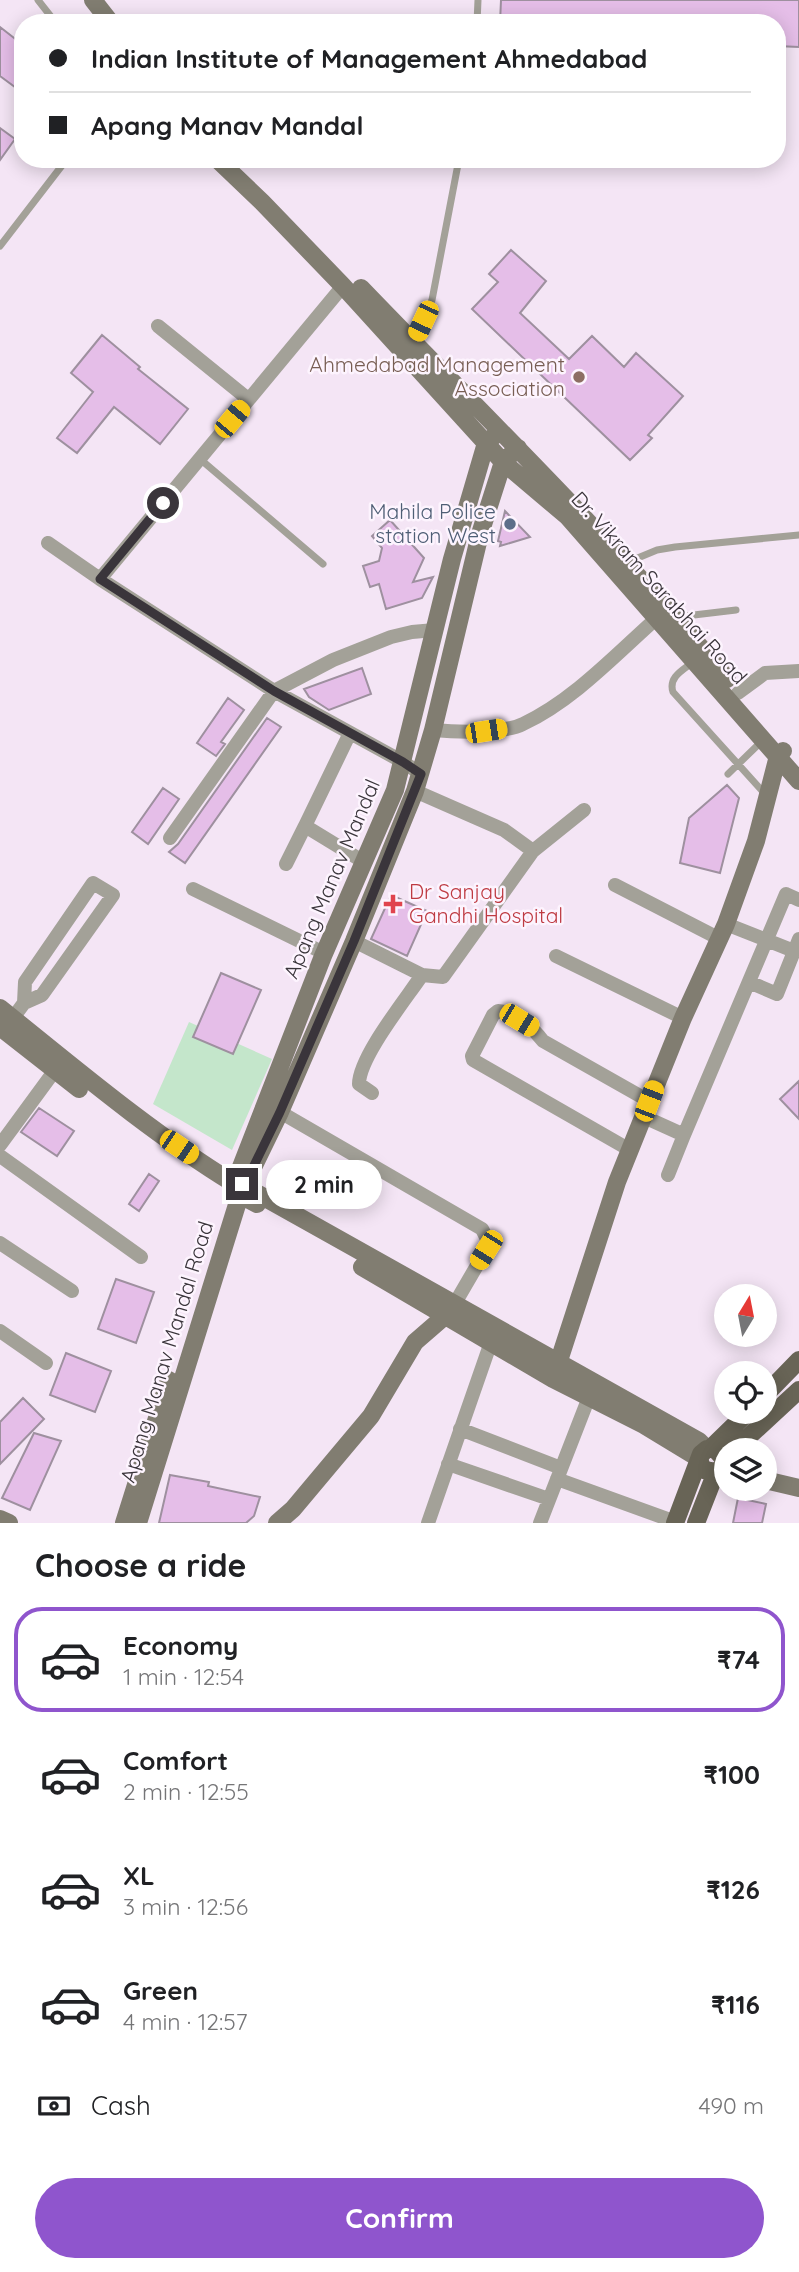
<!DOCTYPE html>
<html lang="en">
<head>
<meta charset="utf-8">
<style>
	:root { --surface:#fff; --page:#f2f2f2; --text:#202124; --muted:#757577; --line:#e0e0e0; --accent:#8f55cd }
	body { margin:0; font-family:Quicksand,sans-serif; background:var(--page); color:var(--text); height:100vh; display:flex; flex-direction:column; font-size:26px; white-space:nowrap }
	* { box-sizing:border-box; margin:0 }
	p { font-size:23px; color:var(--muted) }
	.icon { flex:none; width:38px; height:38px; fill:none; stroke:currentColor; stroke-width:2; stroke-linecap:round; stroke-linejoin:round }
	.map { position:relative; height:1523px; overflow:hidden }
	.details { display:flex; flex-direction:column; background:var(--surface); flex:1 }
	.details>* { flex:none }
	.hud { position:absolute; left:14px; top:14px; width:772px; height:154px; border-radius:28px; box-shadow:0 4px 18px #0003; display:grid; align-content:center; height:154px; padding:0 35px; background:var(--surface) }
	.needle { width:46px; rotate:10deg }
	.fabs { position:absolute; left:714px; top:1284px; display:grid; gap:14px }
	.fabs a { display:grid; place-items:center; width:63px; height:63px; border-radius:50%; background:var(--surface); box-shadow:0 4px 18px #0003; font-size:35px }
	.end { position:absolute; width:32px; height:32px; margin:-16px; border:9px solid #3a353b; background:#fff; box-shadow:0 0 0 4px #fff }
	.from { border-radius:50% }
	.bubble { position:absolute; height:49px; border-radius:24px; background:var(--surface); box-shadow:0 4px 18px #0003; font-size:23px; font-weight:700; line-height:49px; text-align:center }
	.car { position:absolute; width:21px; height:42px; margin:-21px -10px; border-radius:9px; box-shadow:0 0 5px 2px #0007; background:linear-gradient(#f5c518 24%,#345 0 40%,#f5c518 0 76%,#345 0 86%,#f5c518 0) }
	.hud b { display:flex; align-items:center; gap:24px; height:66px; font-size:26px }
	.hud b+b { border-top:2px solid var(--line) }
	.hud i { width:18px; height:18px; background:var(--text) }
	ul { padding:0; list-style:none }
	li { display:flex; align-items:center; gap:21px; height:105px; margin:0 14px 10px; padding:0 21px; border:4px solid transparent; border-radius:28px }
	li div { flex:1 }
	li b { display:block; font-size:26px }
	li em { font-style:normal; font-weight:700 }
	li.selected { border-color:var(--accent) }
	li>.icon { width:63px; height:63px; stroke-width:1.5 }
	h2 { padding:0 35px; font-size:32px; line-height:84px }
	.pay { display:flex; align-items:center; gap:18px; height:77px; padding:0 35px; font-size:26px }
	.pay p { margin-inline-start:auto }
	.primary-button { display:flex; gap:14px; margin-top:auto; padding:14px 35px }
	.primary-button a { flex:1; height:80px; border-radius:42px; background:var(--accent); color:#fff; font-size:28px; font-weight:700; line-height:80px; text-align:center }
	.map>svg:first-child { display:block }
	.green { fill:#c4e6cb }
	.building { fill:#e5bee8; stroke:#9e909f; stroke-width:2 }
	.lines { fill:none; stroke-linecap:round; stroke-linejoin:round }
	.lane { stroke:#a3a198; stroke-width:7 }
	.street { stroke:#a3a198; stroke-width:14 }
	.secondary { stroke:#817d71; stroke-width:18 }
	.primary { stroke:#686456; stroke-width:18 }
	.route { stroke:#3a353b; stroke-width:9 }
	.education-dot { fill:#8d6e63; stroke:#fdf4fe; stroke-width:2.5 }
	.service-dot { fill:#5c6f8a; stroke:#fdf4fe; stroke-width:2.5 }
	.health-dot { fill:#e0444e; stroke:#fdf4fe; stroke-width:2.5 }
	.labels { text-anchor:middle; stroke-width:5; stroke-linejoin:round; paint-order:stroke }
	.education-label { font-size:21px; fill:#785e54; stroke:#fdf4fe; text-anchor:end }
	.service-label { font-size:21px; fill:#4e5e75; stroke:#fdf4fe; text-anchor:end }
	.street-label { font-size:21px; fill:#3a353b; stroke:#fdf4fe }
	.health-label { font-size:21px; fill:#be3a42; stroke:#fdf4fe; text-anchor:start }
</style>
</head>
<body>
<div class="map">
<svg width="799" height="1523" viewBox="0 0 799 1523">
	<rect width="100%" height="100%" fill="#f4e5f5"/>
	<path class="green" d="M 189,1022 L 272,1059 L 232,1150 L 153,1104 Z"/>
	<path class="building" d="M 501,0 L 799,0 L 799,47 L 777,46 L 777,23 L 500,23 Z
		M 0,27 L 23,45 L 23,93 L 0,76 Z
		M 0,128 L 15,139 L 0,160 Z
		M 511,250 L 546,281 L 520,313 L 569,359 L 592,336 L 624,367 L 636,353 L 683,396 L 648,435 L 652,438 L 630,460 L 472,309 L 498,282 L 489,274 Z
		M 102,335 L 140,367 L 138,369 L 188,409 L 160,444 L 114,407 L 77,453 L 57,438 L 93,392 L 71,373 Z
		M 505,511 L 530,537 L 500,546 L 501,542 L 498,541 Z
		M 390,520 L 424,558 L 413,582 L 433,577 L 422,598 L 386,609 L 379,584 L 370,587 L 363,566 L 379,561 L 382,548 L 372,536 Z
		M 362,668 L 371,694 L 329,710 L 309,697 L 304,689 Z
		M 228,698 L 244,710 L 221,742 L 225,744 L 216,756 L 197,743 Z
		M 267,718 L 281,727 L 185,863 L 169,852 L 178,844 Z
		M 727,785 L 739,798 L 720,873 L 680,863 L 689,818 Z
		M 163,788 L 179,799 L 148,844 L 132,832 Z
		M 391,895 L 427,911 L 407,956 L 371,939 Z
		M 221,973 L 261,990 L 233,1054 L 193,1037 Z
		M 799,1081 L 799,1119 L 780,1099 Z
		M 39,1108 L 74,1131 L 57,1156 L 21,1132 Z
		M 149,1174 L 159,1181 L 139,1211 L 129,1204 Z
		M 116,1279 L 154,1292 L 136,1343 L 98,1329 Z
		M 66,1353 L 111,1371 L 95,1412 L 50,1395 Z
		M 23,1398 L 44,1419 L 0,1464 L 0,1422 Z
		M 34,1433 L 61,1441 L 30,1510 L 2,1498 Z
		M 170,1475 L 209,1482 L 208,1486 L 260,1497 L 254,1516 L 246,1523 L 159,1523 Z
		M 738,1498 L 766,1504 L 762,1523 L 733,1523 Z"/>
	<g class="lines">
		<path class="lane" d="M 38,0 L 56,23
			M 477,23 L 478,0
			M 0,246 L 67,159
			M 413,341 L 432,300 L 459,159
			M 200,459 L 323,564
			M 628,562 L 657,550 L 675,547 L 799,535
			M 677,617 L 736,610
			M 693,662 C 683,670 668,677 673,692 L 765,794
			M 728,774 L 763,740"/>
		<path class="street" d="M 343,286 L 100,579 L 274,691 L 403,762 L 421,774
			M 158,326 L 248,399
			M 48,543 L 100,579
			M 738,693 L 765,673 L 799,671
			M 433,730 C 455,732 503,734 523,724 C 574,700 616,654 658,617
			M 415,791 L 504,830 L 533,851
			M 305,826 L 350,733
			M 170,838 L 274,691 L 333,660 L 391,637 L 412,632 L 435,630
			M 286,864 L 305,826 L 364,862
			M 615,885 L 720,939
			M 193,889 L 324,953
			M 726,924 L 794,951
			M 354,941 L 422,975 C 406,999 359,1057 359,1084 L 372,1093
			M 556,956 L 683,1018
			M 422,975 L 443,977 L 533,851 L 584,810
			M 749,982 L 777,994 L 799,939
			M 13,1018 L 24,1003 L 25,982 L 93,883 L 113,895 L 42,995 L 24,1003
			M 280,1112 L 482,1229 L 487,1239 L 486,1250 L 454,1305
			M 642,1116 L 684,1135 L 786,894 L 799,900
			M 0,1145 L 61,1062
			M 630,1150 L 473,1060 L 472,1056 L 493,1015 L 498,1011 C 516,1012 532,1027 543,1041 L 649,1101
			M 0,1156 L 141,1257
			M 668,1175 L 684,1135
			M 0,1243 L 72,1291
			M 0,1331 L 46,1363
			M 460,1429 L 561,1468
			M 448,1464 L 549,1499
			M 557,1479 L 676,1522
			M 428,1523 L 491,1342
			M 540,1523 L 589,1397"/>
		<path class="secondary" d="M 93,0 L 111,23
			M 217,159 L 262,202 L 343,286 L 503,462 L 568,517 L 799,781
			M 361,288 C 485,417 614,541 727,679
			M 518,448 L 503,462 L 480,534 L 433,730 L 415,791 L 354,941 L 280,1112 L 244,1186 L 699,1441 L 707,1449
			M 0,1008 C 76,1069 150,1132 233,1183
			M 0,1027 L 79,1089
			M 239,1172 L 323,956 L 395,790 L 452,559 L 486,443 L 493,437
			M 362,1267 L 553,1379 L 644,1425 L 700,1459
			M 555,1373 L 617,1182 L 683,1018 L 726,924 L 756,841 L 778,756 L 783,751
			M 765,1480 L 799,1488
			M 0,1519 L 9,1523
			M 124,1523 L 169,1380
			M 138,1523 L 240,1195 L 257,1204
			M 277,1523 L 293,1509 L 371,1416 L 415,1342 L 445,1316"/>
		<path class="primary" d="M 765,1395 L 799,1360
			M 711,1448 L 748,1412
			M 733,1451 L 799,1390
			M 675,1523 L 701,1454 L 707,1449 L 715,1449 L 724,1459 L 723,1466 L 716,1472 L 704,1470 L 700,1463
			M 696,1523 L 716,1472"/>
	</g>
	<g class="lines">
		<path class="route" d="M 163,503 L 100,579 L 274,691 L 403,762 L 421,774 L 354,941 L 280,1112 L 244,1186 L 243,1192 L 239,1195 L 233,1194 L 230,1188 L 232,1184 L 236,1182 L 242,1184"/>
	</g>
	<circle class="education-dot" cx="579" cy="377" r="7"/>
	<circle class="service-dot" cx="510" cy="524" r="7"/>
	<path class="health-dot" d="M389.5 893.5h7v7h7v7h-7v7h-7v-7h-7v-7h7z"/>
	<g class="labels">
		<g class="education-label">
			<text x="565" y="372">Ahmedabad Management<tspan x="565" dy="24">Association</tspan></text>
		</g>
		<g class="service-label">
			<text x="496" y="519">Mahila Police<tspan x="496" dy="24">station West</tspan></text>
		</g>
		<g class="street-label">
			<text transform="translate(659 588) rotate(48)" y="7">Dr. Vikram Sarabhai Road</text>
			<text transform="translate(332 879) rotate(-67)" y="7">Apang Manav Mandal</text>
			<text transform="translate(167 1352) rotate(-73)" y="7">Apang Manav Mandal Road</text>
		</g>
		<g class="health-label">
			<text x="409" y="899">Dr Sanjay<tspan x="409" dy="24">Gandhi Hospital</tspan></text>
		</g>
	</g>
</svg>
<div class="fabs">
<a><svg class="needle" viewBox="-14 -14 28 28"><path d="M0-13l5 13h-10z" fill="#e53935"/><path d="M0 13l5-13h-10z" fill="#757577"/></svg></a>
<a><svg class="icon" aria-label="locate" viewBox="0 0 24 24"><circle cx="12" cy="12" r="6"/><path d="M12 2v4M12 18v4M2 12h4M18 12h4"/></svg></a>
<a><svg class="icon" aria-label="layers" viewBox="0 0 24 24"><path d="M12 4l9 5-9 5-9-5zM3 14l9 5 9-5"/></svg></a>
</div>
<i class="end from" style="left:163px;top:503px"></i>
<i class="end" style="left:242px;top:1184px"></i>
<div class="bubble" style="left:266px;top:1160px;width:116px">2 min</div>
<i class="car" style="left:423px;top:321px;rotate:205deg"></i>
<i class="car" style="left:232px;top:419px;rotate:40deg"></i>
<i class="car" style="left:486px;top:731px;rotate:81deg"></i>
<i class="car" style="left:519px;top:1020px;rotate:121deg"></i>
<i class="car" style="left:649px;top:1101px;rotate:21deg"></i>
<i class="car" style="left:179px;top:1147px;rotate:124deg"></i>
<i class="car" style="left:486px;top:1250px;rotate:212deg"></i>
<div class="hud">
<b><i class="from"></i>Indian Institute of Management Ahmedabad</b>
<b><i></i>Apang Manav Mandal</b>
</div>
</div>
<section class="details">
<h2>Choose a ride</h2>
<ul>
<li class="selected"><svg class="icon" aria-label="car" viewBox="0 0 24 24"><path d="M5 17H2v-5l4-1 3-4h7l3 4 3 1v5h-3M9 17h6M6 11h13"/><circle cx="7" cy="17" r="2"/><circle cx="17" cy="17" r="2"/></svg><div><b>Economy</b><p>1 min · 12:54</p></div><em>₹74</em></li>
<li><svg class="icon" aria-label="car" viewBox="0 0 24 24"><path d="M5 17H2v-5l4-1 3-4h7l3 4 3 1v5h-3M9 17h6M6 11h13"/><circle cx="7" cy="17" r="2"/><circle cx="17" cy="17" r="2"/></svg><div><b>Comfort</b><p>2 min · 12:55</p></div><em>₹100</em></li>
<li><svg class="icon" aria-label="car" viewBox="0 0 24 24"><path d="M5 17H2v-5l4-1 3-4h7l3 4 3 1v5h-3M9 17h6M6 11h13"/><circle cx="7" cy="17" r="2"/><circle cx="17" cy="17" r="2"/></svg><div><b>XL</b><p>3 min · 12:56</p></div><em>₹126</em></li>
<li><svg class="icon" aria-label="car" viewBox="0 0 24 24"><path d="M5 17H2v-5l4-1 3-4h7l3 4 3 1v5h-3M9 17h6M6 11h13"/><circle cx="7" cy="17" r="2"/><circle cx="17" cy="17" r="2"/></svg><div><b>Green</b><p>4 min · 12:57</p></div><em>₹116</em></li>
</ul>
<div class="pay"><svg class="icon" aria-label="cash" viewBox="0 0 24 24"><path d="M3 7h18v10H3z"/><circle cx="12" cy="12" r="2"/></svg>Cash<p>490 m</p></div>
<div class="primary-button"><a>Confirm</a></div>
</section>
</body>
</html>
